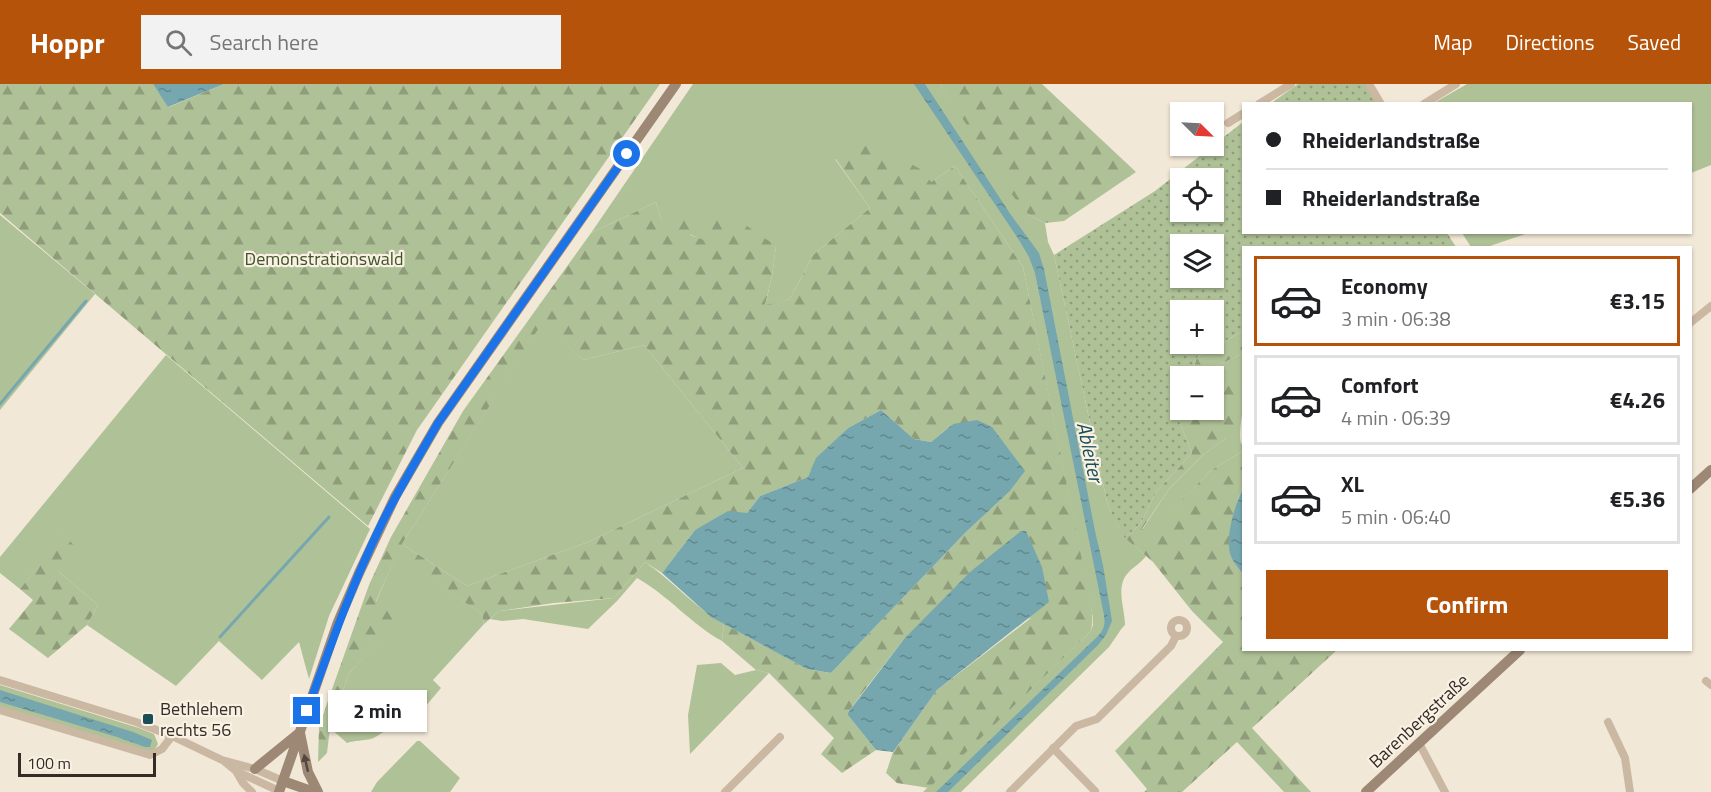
<!DOCTYPE html>
<html lang="en">
<head>
<meta charset="utf-8">
<style>
	:root { --surface:#fff; --page:#f2f2f2; --text:#202124; --muted:#757577; --line:#e0e0e0; --accent:#b45309 }
	body { margin:0; font-family:"Titillium Web",sans-serif; background:var(--page); color:var(--text); height:100vh; display:flex; flex-direction:column; font-size:22px; white-space:nowrap }
	* { box-sizing:border-box; margin:0 }
	p { font-size:20px; color:var(--muted) }
	.icon { flex:none; width:33px; height:33px; fill:none; stroke:currentColor; stroke-width:2; stroke-linecap:round; stroke-linejoin:round }
	.map { position:relative; flex:1; overflow:hidden }
	.panel { position:absolute; left:1242px; top:162px; width:450px; height:405px; display:flex; flex-direction:column; background:var(--surface); border-radius:0px; box-shadow:0 2px 4px #0004 }
	.panel>* { flex:none }
	.hud { position:absolute; left:1242px; top:18px; width:450px; height:132px; border-radius:0px; box-shadow:0 2px 4px #0004; display:grid; align-content:center; height:132px; padding:0 24px; background:var(--surface) }
	.needle { width:39px; rotate:114deg }
	.buttons { position:absolute; left:1170px; top:18px; display:grid; gap:12px }
	.buttons a { display:grid; place-items:center; width:54px; height:54px; border-radius:0px; background:var(--surface); box-shadow:0 2px 4px #0004; font-size:30px }
	.scale { position:absolute; left:18px; bottom:15px; width:138px; box-sizing:border-box; padding-left:6px; border:3px solid #342c25; border-top:0; font-size:16px; line-height:21px; white-space:nowrap; color:#342c25; -webkit-text-stroke:4px #f9f1e3; paint-order:stroke }
	.end { position:absolute; width:27px; height:27px; margin:-14px; border:8px solid #1a73e8; background:#fff; box-shadow:0 0 0 3px #fff }
	.from { border-radius:50% }
	.bubble { position:absolute; height:42px; border-radius:0px; background:var(--surface); box-shadow:0 2px 4px #0004; font-size:20px; font-weight:700; line-height:42px; text-align:center }
	.hud b { display:flex; align-items:center; gap:21px; height:57px; font-size:22px }
	.hud b+b { border-top:2px solid var(--line) }
	.hud i { width:15px; height:15px; background:var(--text) }
	ul { padding:10px 0 0; list-style:none }
	li { display:flex; align-items:center; gap:18px; height:90px; margin:0 12px 9px; padding:0 12px; border:3px solid var(--line); border-radius:0px }
	li div { flex:1 }
	li b { display:block; font-size:22px }
	li em { font-style:normal; font-weight:700 }
	li.on { border-color:var(--accent) }
	li>.icon { width:54px; height:54px; stroke-width:1.5 }
	.primary-button { display:flex; gap:12px; margin-top:auto; padding:12px 24px }
	.primary-button a { flex:1; height:69px; border-radius:0px; background:var(--accent); color:#fff; font-size:24px; font-weight:700; line-height:69px; text-align:center }
	header { display:flex; align-items:center; gap:36px; box-sizing:border-box; height:84px; padding:0 30px; background:var(--accent); color:#fff }
	header strong { font-size:28px }
	nav { display:flex; gap:33px; margin-inline-start:auto; font-size:21px }
	.search { width:420px; height:54px; background:var(--page); display:flex; align-items:center; gap:15px; box-sizing:border-box; padding:0 21px; border-radius:0px; color:var(--muted); font-size:22px }
	.map>svg:first-child { display:block }
	.green { fill:#afc197 }
	.forest { fill:url(#forest-firs); fill-rule:evenodd }
	.park { fill:url(#park-dots); fill-rule:evenodd }
	.water { fill:url(#water-ripples) }
	.lines { fill:none; stroke-linecap:round; stroke-linejoin:round }
	.stream { stroke:#76a7af; stroke-width:3 }
	.street { stroke:#cab8a3; stroke-width:8 }
	.secondary { stroke:#9d8775; stroke-width:10 }
	.oneway { fill:#54473d }
	.route { stroke:#1a73e8; stroke-width:8 }
	.poi-dot { fill:#1a4d57; stroke:#f9f1e3; stroke-width:2 }
	.labels { text-anchor:middle; stroke-width:4.5; stroke-linejoin:round; paint-order:stroke }
	.park-label { font-size:18px; fill:#405329; stroke:#f9f1e3 }
	.poi-label { font-size:18px; fill:#342c25; stroke:#f9f1e3; text-anchor:start }
	.street-label { font-size:18px; fill:#342c25; stroke:#f9f1e3 }
	.water-label { font-size:20px; font-style:italic; fill:#1a4d57; stroke:#f9f1e3 }
</style>
</head>
<body>
<header>
<strong>Hoppr</strong>
<div class="search"><svg class="icon" aria-label="search" viewBox="0 0 24 24"><circle cx="10" cy="10" r="6"/><path d="M15 15l6 6"/></svg>Search here</div>
<nav><a>Map</a><a>Directions</a><a>Saved</a></nav>
</header>
<div class="map">
<svg width="1711" height="708" viewBox="0 0 1711 708">
	<defs>
		<pattern id="forest-firs" width="22" height="20" patternUnits="userSpaceOnUse" patternTransform="scale(1.5)"><rect width="22" height="20" fill="#afc197"/><path d="M5 1l3.5 6h-7zM16 11l3.5 6h-7z" fill="#8f9d7b"/></pattern>
		<pattern id="park-dots" width="8" height="8" patternUnits="userSpaceOnUse" patternTransform="scale(1.5)"><rect width="8" height="8" fill="#afc197"/><path d="M2 2h.1M6 6h.1" fill="none" stroke="#8f9d7b" stroke-width="1.8" stroke-linecap="round"/></pattern>
		<pattern id="water-ripples" width="26" height="14" patternUnits="userSpaceOnUse" patternTransform="scale(1.5)"><rect width="26" height="14" fill="#76a7af"/><path d="M2 4q2-2 4 0t4 0M15 11q2-2 4 0t4 0" fill="none" stroke="#62888e"/></pattern>
	</defs>
	<rect width="100%" height="100%" fill="#f2e8d7"/>
	<path class="green" d="M 693,0 L 940,0 L 1029,131 L 1045,139 L 1048,158 L 1054,171 L 1107,418 C 1116,445 1125,454 1146,472 C 1140,480 1134,482 1128,489 C 1115,503 1125,524 1125,541 L 1122,544 L 1109,563 L 961,708 L 923,708 L 1090,548 L 1093,541 L 1093,534 L 1023,183 L 955,82 L 931,98 L 835,75 L 870,124 L 813,171 L 790,215 L 765,222 L 772,192 L 776,162 L 707,158 L 662,138 L 656,118 L 591,149 Z
		M 1467,0 L 1711,0 L 1711,81 L 1691,89 L 1690,20 L 1434,19 Z
		M 0,131 L 95,210 L 0,326 Z
		M 1462,149 L 1528,149 L 1487,163 L 1471,163 Z
		M 542,238 L 583,276 L 644,261 L 743,384 L 588,458 L 467,502 L 402,460 Z
		M 1243,269 C 1243,285 1244,302 1243,318 C 1243,332 1238,347 1241,360 L 1243,359 L 1243,367 L 1210,387 L 1152,449 L 1142,446 L 1169,405 L 1204,370 L 1225,355 L 1238,315 L 1211,290 L 1213,284 Z
		M 166,271 L 370,445 L 329,532 L 309,595 L 299,558 L 262,596 L 219,557 L 176,602 L 87,541 L 98,521 L 58,487 L 64,451 L 20,505 L 0,489 L 0,473 Z
		M 396,471 L 482,530 L 484,540 L 433,596 L 441,604 L 414,636 L 409,632 L 399,643 L 392,641 C 386,646 379,652 371,655 C 363,657 355,656 347,659 L 330,644 L 349,589 L 398,538 L 376,518 Z
		M 645,478 C 673,497 695,524 724,540 L 722,557 C 691,540 669,512 637,494 L 617,517 L 588,545 L 523,535 L 502,537 L 490,535 L 499,527 L 614,514 Z
		M 721,579 L 735,591 L 756,586 L 769,589 L 690,670 L 688,631 L 697,581 Z
		M 0,601 L 139,644 L 154,650 L 158,660 L 154,666 L 148,668 L 0,623 Z
		M 417,657 L 420,657 L 460,694 L 450,708 L 371,708 L 377,698 Z"/>
	<path class="forest" d="M 0,0 L 153,0 L 169,23 L 224,0 L 660,0 L 417,346 L 368,442 L 0,129 Z
		M 940,0 L 1042,0 L 1136,88 L 1064,137 L 1045,139 L 1029,131 L 1013,112 Z
		M 864,54 L 922,86 L 931,98 L 955,82 L 1023,183 L 1089,511 C 1091,524 1095,536 1090,548 L 929,704 L 897,699 L 886,689 L 893,668 L 937,606 L 1031,534 L 904,555 L 863,608 L 847,630 L 876,666 L 842,689 L 821,670 L 834,654 L 769,589 L 756,586 L 722,557 L 724,540 L 807,585 L 831,589 L 965,449 L 1009,408 L 953,340 L 931,358 L 914,355 L 881,326 L 848,344 L 817,374 L 808,393 L 760,412 L 747,429 L 695,446 L 662,489 L 645,478 L 614,514 L 554,519 L 499,527 L 484,540 L 482,530 L 396,472 L 376,517 L 399,538 L 349,589 L 330,644 L 327,669 L 318,678 L 319,644 L 325,625 L 369,501 L 391,453 L 463,327 L 591,149 L 656,118 L 662,138 L 681,126 L 694,129 L 690,151 L 707,157 L 715,130 L 734,133 L 776,162 L 772,192 L 765,221 L 790,215 L 813,171 L 870,124 L 835,74 ZM 542,239 L 583,276 L 644,261 L 743,384 L 588,458 L 467,502 L 402,460 Z
		M 1243,247 L 1243,269 L 1213,284 L 1211,290 L 1239,297 L 1238,315 L 1234,343 L 1225,355 L 1204,370 L 1169,405 L 1142,445 L 1152,448 L 1210,387 L 1243,367 L 1243,404 L 1238,415 L 1231,473 L 1243,491 L 1244,566 L 1337,566 L 1252,644 L 1311,708 L 1284,708 L 1237,658 L 1182,708 L 1144,708 L 1147,705 L 1115,667 L 1223,558 L 1192,527 L 1153,478 L 1125,454 L 1141,439 L 1156,408 L 1192,369 L 1178,334 L 1181,326 L 1214,326 L 1214,292 L 1191,292 L 1197,273 Z
		M 63,451 L 76,463 L 58,487 L 98,521 L 87,541 L 48,574 L 9,545 L 33,516 L 20,505 Z"/>
	<path class="park" d="M 1298,0 L 1366,0 L 1377,20 L 1270,20 Z
		M 1243,38 L 1244,148 L 1447,149 L 1456,163 L 1244,164 L 1243,247 L 1197,273 L 1191,292 L 1180,292 L 1181,326 L 1178,334 L 1192,369 L 1156,408 L 1141,439 L 1125,454 L 1113,435 L 1107,418 L 1054,171 L 1155,107 ZM 1180,94 L 1214,94 L 1214,128 L 1180,128 ZM 1180,160 L 1214,160 L 1214,194 L 1180,194 ZM 1180,226 L 1214,226 L 1214,260 L 1180,260 Z"/>
	<path class="water" d="M 153,0 L 224,0 L 168,23 Z
		M 914,0 L 925,0 L 1011,131 L 1039,169 L 1044,185 L 1095,447 L 1103,481 L 1112,537 L 1106,551 L 1098,561 L 948,708 L 936,708 L 1098,552 C 1105,544 1105,540 1104,531 L 1035,189 L 1029,173 L 1019,156 Z
		M 881,326 L 914,355 L 931,358 L 953,340 L 977,336 L 992,343 L 1025,387 L 1009,408 L 965,449 L 831,589 L 807,585 L 711,533 L 662,489 L 695,446 L 728,427 L 747,429 L 760,412 L 808,393 L 816,374 L 848,344 Z
		M 1243,404 L 1243,491 C 1240,486 1235,480 1232,475 C 1223,457 1235,421 1243,404 Z
		M 1021,447 L 1026,447 L 1042,483 L 1049,518 L 937,606 L 893,668 L 876,666 L 847,630 L 904,555 L 970,488 Z
		M 0,606 L 133,648 L 152,656 L 150,663 L 145,663 L 117,653 L 0,618 Z"/>
	<g class="lines">
		<path class="stream" d="M 0,320 L 86,217
			M 220,553 L 329,433"/>
		<path class="street" d="M 1369,0 L 1381,20
			M 1259,20 L 1291,0
			M 1424,20 L 1456,0
			M 1228,39 L 1244,29
			M 1690,239 L 1711,222
			M1171 544a8 8 0 1 1 16 0a8 8 0 1 1-16 0Z
			M 0,596 L 136,638 L 172,652 L 222,676 L 255,685 L 283,697
			M 1706,597 L 1711,601
			M 0,626 L 150,671 L 162,665 L 172,652
			M 1608,638 L 1625,674 L 1630,708
			M 1419,659 L 1445,708
			M 1053,664 L 1095,707 L 1094,708
			M 225,678 L 236,687 L 279,707
			M 236,687 L 243,699 L 252,708
			M 725,708 L 780,653
			M 1010,708 L 1076,642 L 1097,635 L 1171,562 L 1176,552"/>
		<path class="secondary" d="M 1690,405 L 1711,386
			M 300,649 L 308,688 L 318,708
			M 255,685 L 299,649
			M 283,697 L 314,708
			M 279,708 L 338,538 L 359,489 L 395,413 L 438,339 L 676,0
			M 1366,708 L 1520,566"/>
	</g>
	<defs><path id="oneway-solid" d="M-6-.8H1V-3.2L6.5 0L1 3.2V.8H-6Z" transform="scale(1.5)"/></defs>
	<use class="oneway" href="#oneway-solid" transform="translate(306 679) rotate(-103)"/>
	<g class="lines">
		<path class="route" d="M 307,627 C 330,563 352,500 382,439 C 399,405 419,372 438,339 L 627,70"/>
	</g>
	<rect class="poi-dot" x="142" y="629" width="12" height="12" rx="3"/>
	<g class="labels">
		<g class="park-label">
			<text x="324" y="181">Demonstrationswald</text>
		</g>
		<g class="poi-label">
			<text x="160" y="631">Bethlehem<tspan x="160" dy="21">rechts 56</tspan></text>
		</g>
		<g class="street-label">
			<text transform="translate(1419 637) rotate(-43)" y="6">Barenbergstraße</text>
		</g>
		<g class="water-label">
			<text transform="translate(1090 368) rotate(78)" y="7">Ableiter</text>
		</g>
	</g>
</svg>
<div class="buttons">
<a><svg class="needle" viewBox="-14 -14 28 28"><path d="M0-13l5 13h-10z" fill="#e53935"/><path d="M0 13l5-13h-10z" fill="#757577"/></svg></a>
<a><svg class="icon" aria-label="locate" viewBox="0 0 24 24"><circle cx="12" cy="12" r="6"/><path d="M12 2v4M12 18v4M2 12h4M18 12h4"/></svg></a>
<a><svg class="icon" aria-label="layers" viewBox="0 0 24 24"><path d="M12 4l9 5-9 5-9-5zM3 14l9 5 9-5"/></svg></a>
<a>+</a>
<a>−</a>
</div>
<div class="scale">100 m</div>
<i class="end from" style="left:627px;top:70px"></i>
<i class="end" style="left:307px;top:627px"></i>
<div class="bubble" style="left:328px;top:606px;width:99px">2 min</div>
<div class="hud">
<b><i class="from"></i>Rheiderlandstraße</b>
<b><i></i>Rheiderlandstraße</b>
</div>
<section class="panel">
<ul>
<li class="on"><svg class="icon" aria-label="car" viewBox="0 0 24 24"><path d="M5 17H2v-5l4-1 3-4h7l3 4 3 1v5h-3M9 17h6M6 11h13"/><circle cx="7" cy="17" r="2"/><circle cx="17" cy="17" r="2"/></svg><div><b>Economy</b><p>3 min · 06:38</p></div><em>€3.15</em></li>
<li><svg class="icon" aria-label="car" viewBox="0 0 24 24"><path d="M5 17H2v-5l4-1 3-4h7l3 4 3 1v5h-3M9 17h6M6 11h13"/><circle cx="7" cy="17" r="2"/><circle cx="17" cy="17" r="2"/></svg><div><b>Comfort</b><p>4 min · 06:39</p></div><em>€4.26</em></li>
<li><svg class="icon" aria-label="car" viewBox="0 0 24 24"><path d="M5 17H2v-5l4-1 3-4h7l3 4 3 1v5h-3M9 17h6M6 11h13"/><circle cx="7" cy="17" r="2"/><circle cx="17" cy="17" r="2"/></svg><div><b>XL</b><p>5 min · 06:40</p></div><em>€5.36</em></li>
</ul>
<div class="primary-button"><a>Confirm</a></div>
</section>
</div>
</body>
</html>
